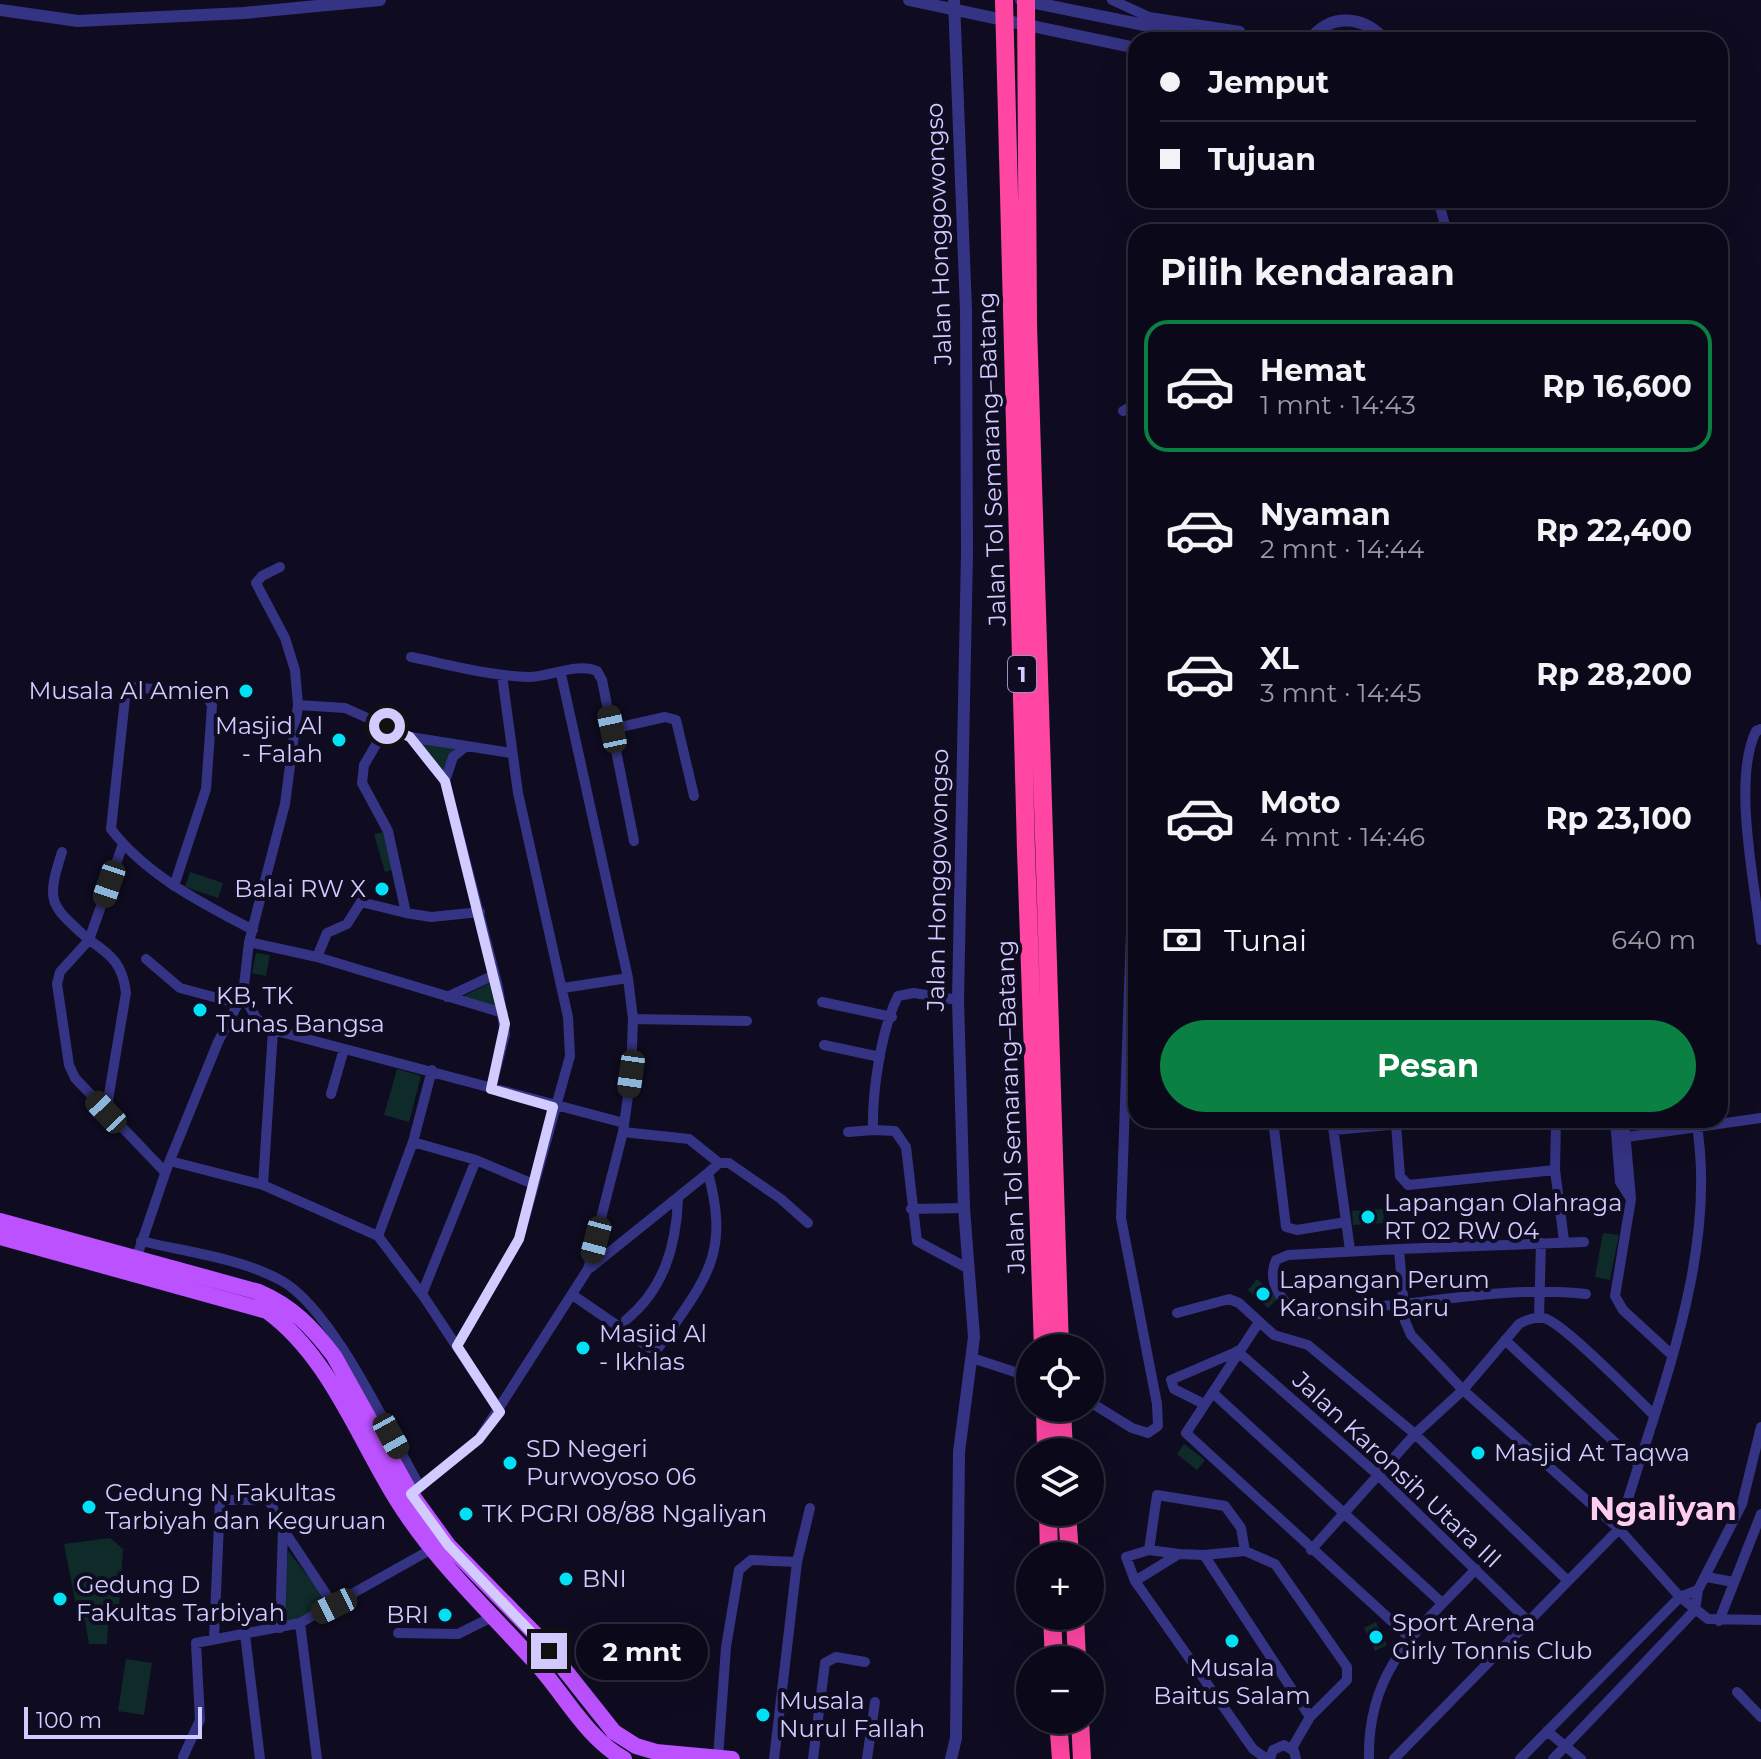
<!DOCTYPE html>
<html lang="id">
<head>
<meta charset="utf-8">
<style>
	:root { --surface:#0b0919; --page:#141222; --text:#f1f3f6; --muted:#9a9aa2; --line:#2b2a38; --accent:#0b8043 }
	body { margin:0; font-family:Montserrat,sans-serif; background:var(--page); color:var(--text); height:100vh; display:flex; flex-direction:column; font-size:30px; white-space:nowrap }
	* { box-sizing:border-box; margin:0 }
	p { font-size:26px; color:var(--muted) }
	.icon { flex:none; width:44px; height:44px; fill:none; stroke:currentColor; stroke-width:2; stroke-linecap:round; stroke-linejoin:round }
	.map { position:relative; flex:1; overflow:hidden }
	.sheet { position:absolute; left:1128px; top:224px; width:600px; height:904px; display:flex; flex-direction:column; background:var(--surface); border-radius:24px; box-shadow:0 8px 32px #0002,0 0 0 2px var(--line) }
	.sheet>* { flex:none }
	.guide { position:absolute; left:1128px; top:32px; width:600px; height:176px; border-radius:24px; box-shadow:0 8px 32px #0002,0 0 0 2px var(--line); display:grid; align-content:center; height:176px; padding:0 32px; background:var(--surface) }
	.controls { position:absolute; left:1016px; top:1334px; display:grid; gap:16px }
	.controls a { display:grid; place-items:center; width:88px; height:88px; border-radius:50%; background:var(--surface); box-shadow:0 8px 32px #0002,0 0 0 2px var(--line); font-size:40px }
	.scale { position:absolute; left:24px; bottom:20px; width:178px; box-sizing:border-box; padding-left:8px; border:4px solid #d1cbff; border-top:0; font-size:22px; line-height:28px; white-space:nowrap; color:#d1cbff; -webkit-text-stroke:6px #0f0c21; paint-order:stroke }
	.end { position:absolute; width:36px; height:36px; margin:-18px; border:10px solid #d1cbff; background:#111; box-shadow:0 0 0 4px #111 }
	.from { border-radius:50% }
	.bubble { position:absolute; height:56px; border-radius:28px; background:var(--surface); box-shadow:0 8px 32px #0002,0 0 0 2px var(--line); font-size:26px; font-weight:700; line-height:56px; text-align:center }
	.car { position:absolute; width:24px; height:48px; margin:-24px -12px; border-radius:10px; box-shadow:0 0 6px 2px #0007; background:linear-gradient(#222 24%,#8ab4d8 0 40%,#222 0 76%,#8ab4d8 0 86%,#222 0) }
	.guide b { display:flex; align-items:center; gap:28px; height:76px; font-size:30px }
	.guide b+b { border-top:2px solid var(--line) }
	.guide i { width:20px; height:20px; background:var(--text) }
	ul { padding:0; list-style:none }
	li { display:flex; align-items:center; gap:24px; height:132px; margin:0 16px 12px; padding:0 16px; border:4px solid transparent; border-radius:24px }
	li div { flex:1 }
	li b { display:block; font-size:30px }
	li em { font-style:normal; font-weight:700 }
	li.selected { border-color:var(--accent) }
	li>.icon { width:72px; height:72px; stroke-width:1.5 }
	h2 { padding:0 32px; font-size:36px; line-height:96px }
	.pay { display:flex; align-items:center; gap:20px; height:88px; padding:0 32px; font-size:30px }
	.pay p { margin-inline-start:auto }
	.cta { display:flex; gap:16px; margin-top:auto; padding:16px 32px }
	.cta a { flex:1; height:92px; border-radius:48px; background:var(--accent); color:#fff; font-size:32px; font-weight:700; line-height:92px; text-align:center }
	.map>svg:first-child { display:block }
	.green { fill:#0e2b2a }
	.lines { fill:none; stroke-linecap:round; stroke-linejoin:round }
	.minor { stroke:#353383; stroke-width:10 }
	.tertiary { stroke:#353383; stroke-width:12 }
	.primary { stroke:#bc52ff; stroke-width:16 }
	.motorway { stroke:#ff46a2; stroke-width:18 }
	.route { stroke:#d1cbff; stroke-width:10 }
	.poi-dot { fill:#00e1f6; stroke:#0f0c21; stroke-width:3 }
	.labels { text-anchor:middle; stroke-width:8; stroke-linejoin:round; paint-order:stroke }
	.shield { fill:#0f0c21; stroke:#9792bc; stroke-width:2 }
	.shield-label { font-size:22px; font-weight:bold; fill:#d1cbff }
	.street-label { font-size:24px; fill:#d1cbff; stroke:#0f0c21 }
	.poi-label { font-size:24px; fill:#d1cbff; stroke:#0f0c21; text-anchor:start }
	.district-label { font-size:32px; font-weight:bold; fill:#ffcdee; stroke:#0f0c21 }
</style>
</head>
<body>
<div class="map">
<svg width="1761" height="1759" viewBox="0 0 1761 1759">
	<rect width="100%" height="100%" fill="#0f0c21"/>
	<path class="green" d="M 415,741 L 454,747 L 445,774 Z
		M 384,832 L 395,869 L 385,872 L 374,834 Z
		M 190,872 L 223,883 L 218,898 L 185,887 Z
		M 256,953 L 270,955 L 266,976 L 252,973 Z
		M 492,982 L 499,1007 L 460,998 Z
		M 397,1069 L 421,1076 L 409,1122 L 384,1115 Z
		M 1383,1209 L 1384,1223 L 1353,1225 L 1352,1211 Z
		M 1603,1233 L 1619,1235 L 1610,1280 L 1595,1277 Z
		M 1257,1279 L 1278,1298 L 1268,1308 L 1248,1290 Z
		M 1184,1444 L 1205,1460 L 1197,1470 L 1177,1454 Z
		M 110,1538 L 123,1549 L 118,1621 L 108,1622 L 107,1644 L 89,1644 L 85,1620 L 79,1620 L 64,1544 Z
		M 288,1551 L 330,1604 L 299,1619 L 281,1623 Z
		M 1376,1622 L 1387,1645 L 1375,1651 L 1364,1628 Z
		M 126,1659 L 152,1663 L 144,1715 L 118,1711 Z"/>
	<g class="lines">
		<path class="minor" d="M 1112,0 L 1149,17 L 1240,31 L 1238,40
			M 1438,200 L 1447,232
			M 1123,411 L 1136,404
			M 411,657 C 450,665 490,676 529,677 C 550,677 578,662 597,671 L 602,680 L 634,841
			M 298,705 L 345,708 L 410,737 L 511,753
			M 387,726 L 364,765 L 362,783 L 388,831 L 406,913 L 431,917 L 480,912
			M 612,729 L 665,717 L 676,720 L 694,796
			M 1761,729 L 1756,731 C 1732,781 1755,883 1761,940
			M 410,737 L 445,781 L 498,987 L 505,1034 L 491,1089
			M 445,781 L 453,757 L 465,747
			M 62,852 C 45,904 51,905 89,940 L 60,972 L 57,984 L 69,1065 L 75,1078 L 165,1172
			M 174,886 L 206,789 L 212,706 L 206,694 L 132,687 L 126,689 L 111,829 C 147,876 202,903 253,930
			M 249,942 L 317,957 L 503,1013
			M 317,957 L 327,933 L 347,924 L 361,902 L 406,913
			M 146,959 L 180,988 L 236,1003
			M 563,988 L 628,978
			M 243,994 L 256,1018 L 273,1030 L 624,1123
			M 447,997 L 494,975
			M 958,1000 L 914,993 L 898,996 C 881,1030 872,1092 873,1130 L 895,1131 L 906,1147 L 917,1241 L 969,1269
			M 822,1002 L 892,1017
			M 633,1019 L 747,1021
			M 824,1045 L 880,1057
			M 331,1094 L 344,1049
			M 106,1112 L 126,993 C 123,965 112,955 89,940 L 123,844
			M 1273,1120 L 1286,1227 L 1297,1230 L 1346,1222
			M 1332,1120 L 1350,1250
			M 1556,1120 L 1555,1170 L 1564,1241
			M 1615,1120 L 1620,1182 L 1631,1199
			M 1624,1120 L 1631,1199 L 1615,1296 L 1623,1310 L 1672,1355
			M 1396,1124 L 1400,1176 L 1408,1185 L 1555,1170
			M 1334,1130 L 1444,1120
			M 623,1132 L 689,1139 L 719,1163
			M 848,1132 L 873,1130
			M 1627,1137 L 1761,1118
			M 413,1142 L 476,1160 L 533,1184
			M 170,1161 L 263,1185 L 378,1236 L 424,1297 L 500,1412
			M 708,1173 L 719,1163 L 729,1163 L 781,1199 L 808,1223
			M 263,1185 L 273,1030
			M 911,1209 L 964,1208
			M 378,1236 L 413,1142 L 432,1070
			M 141,1241 C 186,1252 241,1258 282,1281 C 334,1311 389,1433 420,1487
			M 1399,1249 L 1584,1242
			M 136,1259 L 168,1165 L 218,1042 L 243,994 L 249,942 L 285,804 L 298,705 L 295,670 L 285,638 L 256,583 L 262,576 L 280,567
			M 422,1294 L 476,1160
			M 1586,1294 C 1515,1286 1442,1301 1371,1307 C 1352,1308 1329,1316 1310,1314 C 1285,1310 1265,1284 1276,1260 L 1288,1255 L 1399,1249 L 1405,1321 L 1411,1335 L 1463,1390 L 1619,1529 C 1656,1400 1720,1256 1696,1120
			M 574,1296 L 650,1348 L 659,1347 C 704,1280 731,1257 708,1173 L 590,1268
			M 1177,1313 L 1229,1299 L 1239,1303 L 1274,1335 L 1308,1345 L 1415,1434 L 1567,1580
			M 1539,1318 L 1541,1243
			M 626,1320 C 664,1289 676,1246 678,1200
			M 1259,1322 L 1186,1433 L 1409,1637
			M 1505,1340 L 1637,1463
			M 457,1346 L 519,1239 L 570,1056 L 568,1017 L 518,793 L 502,675
			M 1237,1351 L 1378,1475 L 1527,1620
			M 972,1358 L 1030,1377
			M 1213,1393 L 1442,1603
			M 1090,1402 L 1132,1428 L 1148,1433 L 1158,1426 L 1157,1404 L 1121,1218 L 1133,874 L 1131,726 L 1136,701
			M 1204,1404 L 1174,1389 L 1171,1380 L 1236,1352
			M 408,1496 L 479,1439 L 588,1269 L 623,1132 L 631,1074 L 633,1019 L 628,978 L 561,674
			M 283,1529 L 334,1606
			M 1149,1550 L 1157,1495 L 1225,1506 L 1241,1528 L 1245,1551
			M 1311,1550 L 1415,1434 L 1463,1390 L 1519,1324 C 1526,1320 1535,1317 1543,1318 C 1561,1320 1636,1398 1654,1415
			M 1179,1554 L 1204,1555 L 1310,1717
			M 1204,1555 L 1245,1551 L 1275,1564 L 1347,1667 L 1347,1680 L 1310,1717 L 1292,1748
			M 1707,1577 L 1733,1582
			M 1135,1581 L 1126,1557 L 1149,1550 L 1179,1554 L 1135,1581 L 1253,1749 L 1267,1759
			M 1719,1621 L 1761,1514
			M 300,1623 L 317,1759
			M 398,1633 L 458,1634 L 492,1617
			M 245,1634 L 260,1759
			M 214,1639 L 220,1500 L 269,1500 L 283,1529 L 280,1628
			M 1737,1692 L 1761,1717
			M 1547,1731 L 1581,1759
			M 183,1757 L 200,1720 L 196,1643 L 300,1623 L 430,1550
			M 718,1758 L 726,1647 L 739,1570 L 751,1560 L 797,1562
			M 774,1759 L 797,1562 L 810,1508
			M 813,1759 L 825,1663 L 836,1657 L 865,1662
			M 867,1759 L 875,1702
			M 1270,1759 L 1273,1750 L 1284,1745 L 1294,1751 L 1296,1759
			M 1369,1759 C 1367,1668 1419,1629 1476,1569
			M 1394,1759 L 1619,1529 L 1680,1597 L 1708,1619 L 1761,1620
			M 1520,1759 L 1680,1597 L 1698,1590
			M 1553,1759 L 1695,1610 L 1698,1590 L 1742,1504 L 1761,1427"/>
		<path class="tertiary" d="M 909,0 L 1136,48
			M 1021,0 L 1218,40
			M 0,10 L 78,21 L 244,13 L 380,0
			M 1310,40 C 1330,13 1363,15 1385,40
			M 951,1759 L 956,1738 L 959,1452 L 974,1337 L 964,1208 L 958,1000 L 967,553 L 966,310 L 954,0"/>
		<path class="primary" d="M 0,1221 L 259,1292 C 292,1306 312,1327 334,1356 L 411,1494 L 448,1545 L 541,1640 L 614,1732 L 636,1746 L 656,1752 L 732,1759
			M 0,1237 L 267,1311 C 329,1356 357,1436 397,1500 C 435,1561 486,1608 534,1661 C 564,1693 585,1737 624,1759"/>
		<path class="motorway" d="M 1004,0 L 1026,851 L 1043,1348
			M 1026,0 L 1028,324 L 1060,1348
			M 1045,1408 L 1046,1452
			M 1062,1408 L 1064,1452
			M 1048,1512 L 1049,1556
			M 1067,1512 L 1070,1556
			M 1052,1616 L 1054,1660
			M 1075,1616 L 1077,1660
			M 1058,1720 L 1061,1759
			M 1080,1720 L 1082,1759"/>
	</g>
	<g class="lines">
		<path class="route" d="M 387,726 L 410,737 L 445,781 L 505,1024 L 491,1089 L 553,1107 L 519,1239 L 457,1346 L 500,1412 L 479,1439 L 411,1494 L 448,1545 L 549,1651"/>
	</g>
	<g class="poi-dot">
		<circle cx="246" cy="691" r="8"/>
		<circle cx="339" cy="740" r="8"/>
		<circle cx="382" cy="889" r="8"/>
		<circle cx="200" cy="1010" r="8"/>
		<circle cx="1368" cy="1217" r="8"/>
		<circle cx="1263" cy="1294" r="8"/>
		<circle cx="583" cy="1348" r="8"/>
		<circle cx="1478" cy="1453" r="8"/>
		<circle cx="510" cy="1463" r="8"/>
		<circle cx="89" cy="1507" r="8"/>
		<circle cx="466" cy="1514" r="8"/>
		<circle cx="566" cy="1579" r="8"/>
		<circle cx="60" cy="1599" r="8"/>
		<circle cx="445" cy="1615" r="8"/>
		<circle cx="1376" cy="1637" r="8"/>
		<circle cx="1232" cy="1641" r="8"/>
		<circle cx="763" cy="1715" r="8"/>
	</g>
	<g class="labels">
		<rect class="shield" x="1008" y="656" width="28" height="36" rx="6"/>
		<g class="shield-label">
			<text x="1022" y="682">1</text>
		</g>
		<g class="street-label">
			<text transform="translate(939 234) rotate(-92)" y="8">Jalan Honggowongso</text>
			<text transform="translate(992 459) rotate(-92)" y="8">Jalan Tol Semarang–Batang</text>
			<text transform="translate(938 880) rotate(-89)" y="8">Jalan Honggowongso</text>
			<text transform="translate(1011 1107) rotate(-92)" y="8">Jalan Tol Semarang–Batang</text>
			<text transform="translate(1397 1470) rotate(43)" y="8">Jalan Karonsih Utara III</text>
		</g>
		<g class="poi-label">
			<text x="230" y="699" text-anchor="end">Musala Al Amien</text>
			<text x="323" y="734" text-anchor="end">Masjid Al<tspan x="323" dy="28">- Falah</tspan></text>
			<text x="366" y="897" text-anchor="end">Balai RW X</text>
			<text x="216" y="1004">KB, TK<tspan x="216" dy="28">Tunas Bangsa</tspan></text>
			<text x="1384" y="1211">Lapangan Olahraga<tspan x="1384" dy="28">RT 02 RW 04</tspan></text>
			<text x="1279" y="1288">Lapangan Perum<tspan x="1279" dy="28">Karonsih Baru</tspan></text>
			<text x="599" y="1342">Masjid Al<tspan x="599" dy="28">- Ikhlas</tspan></text>
			<text x="526" y="1457">SD Negeri<tspan x="526" dy="28">Purwoyoso 06</tspan></text>
			<text x="1494" y="1461">Masjid At Taqwa</text>
			<text x="105" y="1501">Gedung N Fakultas<tspan x="105" dy="28">Tarbiyah dan Keguruan</tspan></text>
			<text x="482" y="1522">TK PGRI 08/88 Ngaliyan</text>
			<text x="582" y="1587">BNI</text>
			<text x="76" y="1593">Gedung D<tspan x="76" dy="28">Fakultas Tarbiyah</tspan></text>
			<text x="429" y="1623" text-anchor="end">BRI</text>
			<text x="1392" y="1631">Sport Arena<tspan x="1392" dy="28">Girly Tonnis Club</tspan></text>
			<text x="1232" y="1676" text-anchor="middle">Musala<tspan x="1232" dy="28">Baitus Salam</tspan></text>
			<text x="779" y="1709">Musala<tspan x="779" dy="28">Nurul Fallah</tspan></text>
		</g>
		<g class="district-label">
			<text x="1663" y="1520">Ngaliyan</text>
		</g>
	</g>
</svg>
<div class="controls">
<a><svg class="icon" aria-label="locate" viewBox="0 0 24 24"><circle cx="12" cy="12" r="6"/><path d="M12 2v4M12 18v4M2 12h4M18 12h4"/></svg></a>
<a><svg class="icon" aria-label="layers" viewBox="0 0 24 24"><path d="M12 4l9 5-9 5-9-5zM3 14l9 5 9-5"/></svg></a>
<a>+</a>
<a>−</a>
</div>
<div class="scale">100 m</div>
<i class="end from" style="left:387px;top:726px"></i>
<i class="end" style="left:549px;top:1651px"></i>
<div class="bubble" style="left:576px;top:1624px;width:132px">2 mnt</div>
<i class="car" style="left:612px;top:729px;rotate:348deg"></i>
<i class="car" style="left:109px;top:884px;rotate:199deg"></i>
<i class="car" style="left:631px;top:1074px;rotate:188deg"></i>
<i class="car" style="left:106px;top:1112px;rotate:317deg"></i>
<i class="car" style="left:596px;top:1240px;rotate:195deg"></i>
<i class="car" style="left:391px;top:1436px;rotate:151deg"></i>
<i class="car" style="left:334px;top:1606px;rotate:244deg"></i>
<div class="guide">
<b><i class="from"></i>Jemput</b>
<b><i></i>Tujuan</b>
</div>
<section class="sheet">
<h2>Pilih kendaraan</h2>
<ul>
<li class="selected"><svg class="icon" aria-label="car" viewBox="0 0 24 24"><path d="M5 17H2v-5l4-1 3-4h7l3 4 3 1v5h-3M9 17h6M6 11h13"/><circle cx="7" cy="17" r="2"/><circle cx="17" cy="17" r="2"/></svg><div><b>Hemat</b><p>1 mnt · 14:43</p></div><em>Rp 16,600</em></li>
<li><svg class="icon" aria-label="car" viewBox="0 0 24 24"><path d="M5 17H2v-5l4-1 3-4h7l3 4 3 1v5h-3M9 17h6M6 11h13"/><circle cx="7" cy="17" r="2"/><circle cx="17" cy="17" r="2"/></svg><div><b>Nyaman</b><p>2 mnt · 14:44</p></div><em>Rp 22,400</em></li>
<li><svg class="icon" aria-label="car" viewBox="0 0 24 24"><path d="M5 17H2v-5l4-1 3-4h7l3 4 3 1v5h-3M9 17h6M6 11h13"/><circle cx="7" cy="17" r="2"/><circle cx="17" cy="17" r="2"/></svg><div><b>XL</b><p>3 mnt · 14:45</p></div><em>Rp 28,200</em></li>
<li><svg class="icon" aria-label="car" viewBox="0 0 24 24"><path d="M5 17H2v-5l4-1 3-4h7l3 4 3 1v5h-3M9 17h6M6 11h13"/><circle cx="7" cy="17" r="2"/><circle cx="17" cy="17" r="2"/></svg><div><b>Moto</b><p>4 mnt · 14:46</p></div><em>Rp 23,100</em></li>
</ul>
<div class="pay"><svg class="icon" aria-label="cash" viewBox="0 0 24 24"><path d="M3 7h18v10H3z"/><circle cx="12" cy="12" r="2"/></svg>Tunai<p>640 m</p></div>
<div class="cta"><a>Pesan</a></div>
</section>
</div>
</body>
</html>
